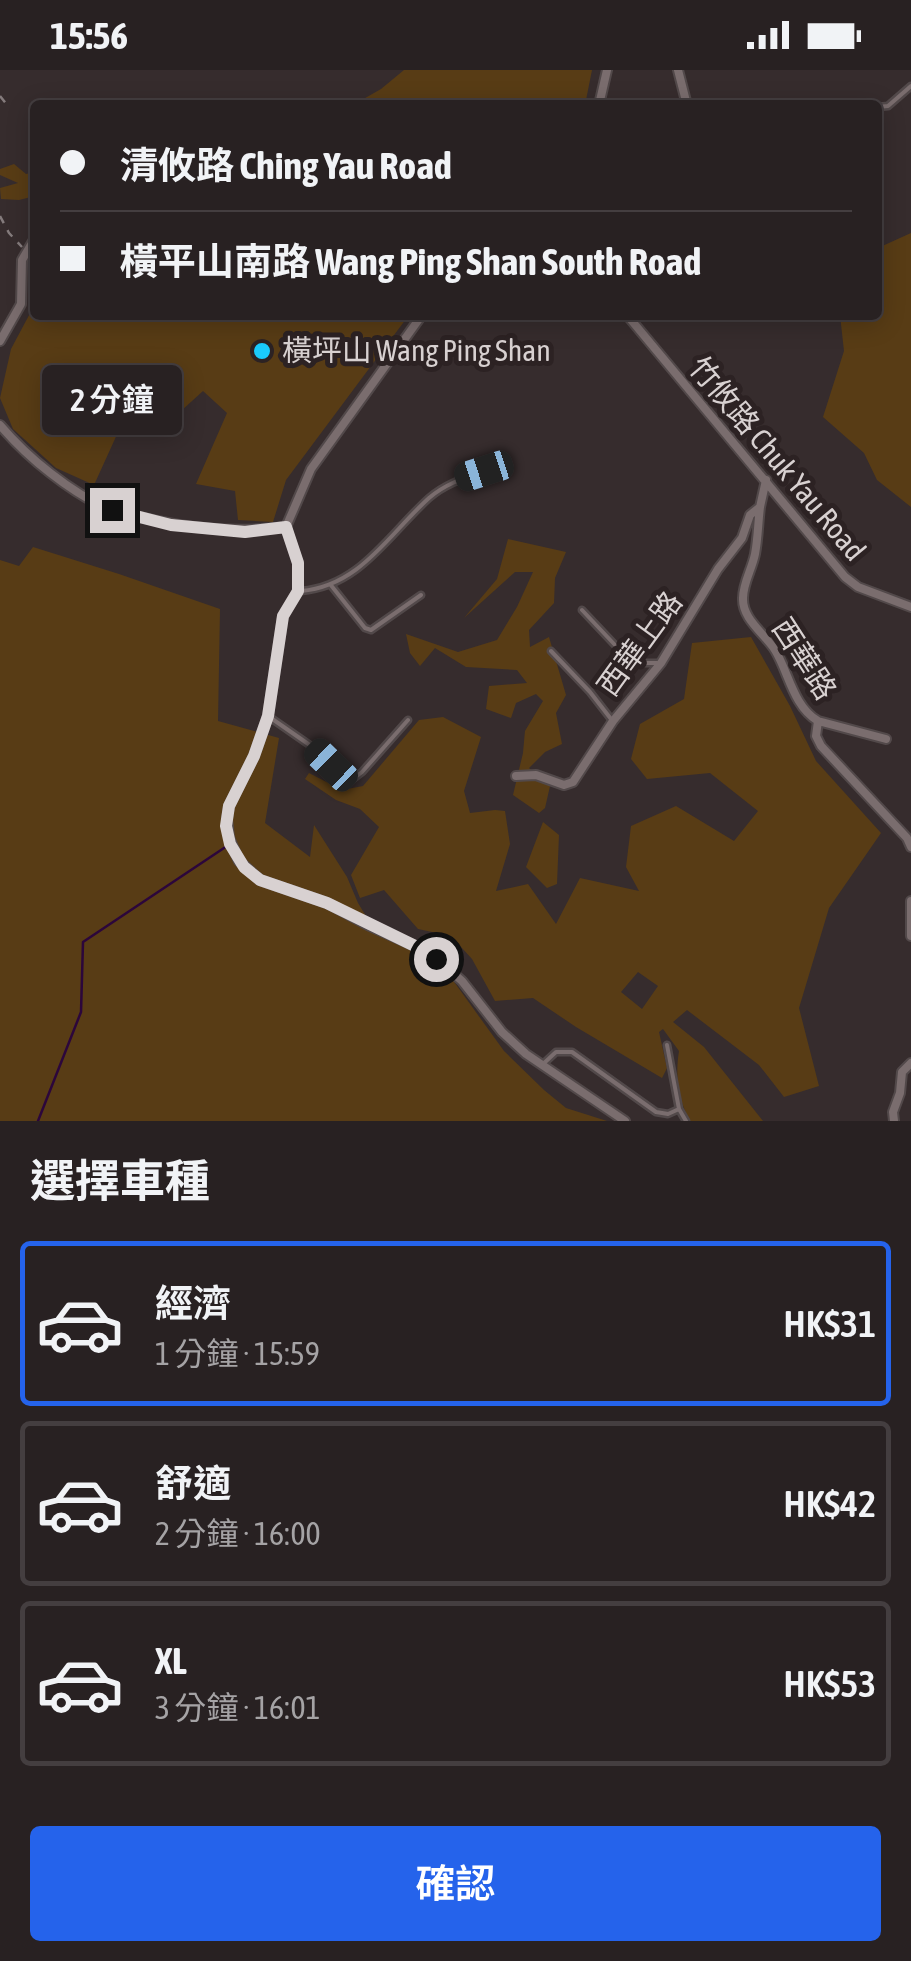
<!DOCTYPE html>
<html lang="zh-TW">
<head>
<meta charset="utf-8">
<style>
	:root { --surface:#282122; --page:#30292a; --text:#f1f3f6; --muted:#a5a3a5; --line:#443e40; --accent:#2563eb }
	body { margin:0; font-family:"Asap Condensed","Noto Sans TC",sans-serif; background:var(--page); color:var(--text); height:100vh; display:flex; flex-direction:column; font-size:38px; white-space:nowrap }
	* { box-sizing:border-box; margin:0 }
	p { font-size:32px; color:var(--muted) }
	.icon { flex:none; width:55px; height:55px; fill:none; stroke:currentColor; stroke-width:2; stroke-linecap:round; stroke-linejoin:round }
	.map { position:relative; height:1051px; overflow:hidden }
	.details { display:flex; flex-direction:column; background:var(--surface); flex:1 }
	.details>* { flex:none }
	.banner { position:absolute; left:30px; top:30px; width:852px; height:220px; border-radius:10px; box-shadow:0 5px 25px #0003,0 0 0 2px var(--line); display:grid; align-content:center; height:220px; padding:0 30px; background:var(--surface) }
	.end { position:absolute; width:45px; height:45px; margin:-22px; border:12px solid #d8d1d1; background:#111; box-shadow:0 0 0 5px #111 }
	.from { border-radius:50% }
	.bubble { position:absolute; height:70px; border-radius:10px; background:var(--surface); box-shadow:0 5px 25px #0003,0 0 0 2px var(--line); font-size:32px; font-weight:600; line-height:70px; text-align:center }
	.car { position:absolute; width:30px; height:60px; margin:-30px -15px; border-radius:12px; box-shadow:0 0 8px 2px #0007; background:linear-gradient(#222 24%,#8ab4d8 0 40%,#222 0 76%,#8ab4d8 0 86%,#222 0) }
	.banner b { display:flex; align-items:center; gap:35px; height:95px; font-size:38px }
	.banner b+b { border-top:2px solid var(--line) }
	.banner i { width:25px; height:25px; background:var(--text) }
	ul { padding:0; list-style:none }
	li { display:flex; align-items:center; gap:30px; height:165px; margin:0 20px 15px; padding:0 10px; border:5px solid var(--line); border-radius:10px }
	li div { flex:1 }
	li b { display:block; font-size:38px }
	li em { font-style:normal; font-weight:600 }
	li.on { border-color:var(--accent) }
	li>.icon { width:90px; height:90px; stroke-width:1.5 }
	h2 { padding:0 30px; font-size:45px; line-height:120px }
	.primary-button { display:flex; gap:20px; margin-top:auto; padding:20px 30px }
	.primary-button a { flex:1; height:115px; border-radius:10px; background:var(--accent); color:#fff; font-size:40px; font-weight:600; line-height:115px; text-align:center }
	.status { display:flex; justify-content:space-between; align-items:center; height:70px; padding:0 50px; background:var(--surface); direction:ltr }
	.status svg { height:28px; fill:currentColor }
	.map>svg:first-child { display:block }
	.green { fill:#583c15; fill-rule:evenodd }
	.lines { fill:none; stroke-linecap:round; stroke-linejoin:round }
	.stream { stroke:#2c063b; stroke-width:2.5 }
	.service-casing { stroke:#52494a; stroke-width:9 }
	.minor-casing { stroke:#52494a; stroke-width:12 }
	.path { stroke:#847b7c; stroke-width:2.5; stroke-dasharray:8 8; stroke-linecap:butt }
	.service { stroke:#7a6d6e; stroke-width:4 }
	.minor { stroke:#7a6d6e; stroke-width:8 }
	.route { stroke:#d8d1d1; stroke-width:12 }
	.poi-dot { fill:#1acafc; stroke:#2c2223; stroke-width:4 }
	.labels { text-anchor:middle; stroke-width:10; stroke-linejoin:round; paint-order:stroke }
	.poi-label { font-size:30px; fill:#d8d1d1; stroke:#2c2223; text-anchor:start }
	.street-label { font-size:30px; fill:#d8d1d1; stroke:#2c2223 }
</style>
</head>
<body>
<div class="status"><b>15:56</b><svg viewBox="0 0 49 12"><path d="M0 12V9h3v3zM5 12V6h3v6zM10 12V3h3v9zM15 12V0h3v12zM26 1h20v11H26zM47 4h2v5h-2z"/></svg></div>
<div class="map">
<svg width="911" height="1051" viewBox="0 0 911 1051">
	<rect width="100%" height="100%" fill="#362c2d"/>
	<path class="green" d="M 404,0 L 592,0 L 585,35 L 353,35 L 381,19 Z
		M 14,94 L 26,104 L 35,102 L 35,126 L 19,130 L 1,129 L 0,118 L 18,113 L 0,105 L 0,99 Z
		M 911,163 L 911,437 L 877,410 L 864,383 L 823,347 L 844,281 L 840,245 L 878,245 L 878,178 Z
		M 35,234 L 35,245 L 409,245 L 286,410 L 273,452 L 238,450 L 235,421 L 196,414 L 227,343 L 203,321 L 170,351 L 129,338 L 94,415 L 56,398 L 13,359 L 0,328 L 11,279 Z
		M 508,469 L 566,482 L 555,508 L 554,533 L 529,560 L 530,577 L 549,567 L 566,625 L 556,643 L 562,674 L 545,682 L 529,698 L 550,716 L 545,738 L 539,743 L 513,725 L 523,683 L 525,661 L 543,631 L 536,624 L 516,633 L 511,648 L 486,639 L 489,616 L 527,613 L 517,600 L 466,597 L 435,578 L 420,596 L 410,583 L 406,564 L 458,582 L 497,570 L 517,537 L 533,502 L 515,502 L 464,548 L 497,509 Z
		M 33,477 L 119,504 L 220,539 L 218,651 L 279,668 L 265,753 L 310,787 L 314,755 L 347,807 L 358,833 L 377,864 L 439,891 L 504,981 L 544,1020 L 566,1038 L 607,1051 L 0,1051 L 0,490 L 19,496 Z
		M 751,567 L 790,636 L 816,691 L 881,763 L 829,838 L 799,938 L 819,1016 L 784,1027 L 759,995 L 687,940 L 673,952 L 704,977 L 763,1051 L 690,1051 C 678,1029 675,1006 679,981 L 663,959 L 659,962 L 667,998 L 662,1008 L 576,957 L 533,928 L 495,931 L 472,889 L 451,866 L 418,859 L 384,820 L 360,828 L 351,805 L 379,757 L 360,739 L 336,730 L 305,709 L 309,703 L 342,720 L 363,716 L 419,650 L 443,647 L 481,667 L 464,721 L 470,743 L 495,740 L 505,741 L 510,774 L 496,821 L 528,814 L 556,854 L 580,808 L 639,821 L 626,797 L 631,756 L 676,736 L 734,771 L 758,741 L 710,703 L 647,709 L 631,689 L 640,654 L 684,629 L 692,573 ZM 638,902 L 658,916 L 642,939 L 621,922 Z
		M 543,752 L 559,765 L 557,814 L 547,818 L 526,797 Z"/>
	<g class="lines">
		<path class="stream" d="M 38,1051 L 81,942 L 83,872 L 230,774"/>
		<defs>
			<path id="service" d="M 855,35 L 861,35
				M 878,37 L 888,36 L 911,16
				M 330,514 L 365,558 L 371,560 L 421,525
				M 301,521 C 360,516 388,465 429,428 C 445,414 464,408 484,401
				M 582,540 L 632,593 L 661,593
				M 551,581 L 590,622 L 611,649
				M 268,646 L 314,678 L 349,712 L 362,702 L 408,650
				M 667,975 L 679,1039
				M 543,994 L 556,982 L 572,982 L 656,1042 L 668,1044 L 679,1039 L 686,1051"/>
			<path id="minor" d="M 678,0 L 687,35
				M 599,35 L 607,0
				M 422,245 L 311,399 L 286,457 L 298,493 L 298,521 L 283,546 L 268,646 L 254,686 L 229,736 L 227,749 L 229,768 L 239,791 L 260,810 L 327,833 L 368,855 L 415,876 L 437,889 L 462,911 L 502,962 L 526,984 L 625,1051
				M 627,245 L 845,507 L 858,517 L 911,537
				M 0,271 L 21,234 L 22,190 L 35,168
				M 0,355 C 28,388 70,422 110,440 C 119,444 130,445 140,447 C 190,459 235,463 286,457
				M 760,437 C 758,453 758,468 755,484 C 752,499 743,513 743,528 C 742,549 764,563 775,580 C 789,603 793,636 818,651 L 886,669
				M 818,651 L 816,666 L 821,676 L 907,768 L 911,777
				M 516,706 L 536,705 L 564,715 L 573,712 L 613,651 L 661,593 L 718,499 L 742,468 L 750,445 L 760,437 L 766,410
				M 911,831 L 911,866
				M 894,1051 L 893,1042 L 900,1023 L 902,1002 L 911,993"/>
		</defs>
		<use href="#service" class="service-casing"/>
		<use href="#minor" class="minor-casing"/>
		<path class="path" d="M 0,26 L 8,36
			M 0,146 L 9,163 L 22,177"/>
		<use href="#service" class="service"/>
		<use href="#minor" class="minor"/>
	</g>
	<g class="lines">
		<path class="route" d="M 112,440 L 171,455 L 245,462 L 286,457 L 298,493 L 298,521 L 283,546 L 268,646 L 254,686 L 229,736 L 226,756 L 230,774 L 244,797 L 260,810 L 327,833 L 415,876 L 436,889"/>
	</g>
	<circle class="poi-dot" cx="262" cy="281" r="10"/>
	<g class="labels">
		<g class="poi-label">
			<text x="282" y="291">橫坪山 Wang Ping Shan</text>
		</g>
		<g class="street-label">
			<text transform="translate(777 389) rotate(50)" y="10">竹攸路 Chuk Yau Road</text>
			<text transform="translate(640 574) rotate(-54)" y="10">西華上路</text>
			<text transform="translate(804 589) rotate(57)" y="10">西華路</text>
		</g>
	</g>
</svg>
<i class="end from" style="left:436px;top:889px"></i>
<i class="end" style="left:112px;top:440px"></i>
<div class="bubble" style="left:42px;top:295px;width:140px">2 分鐘</div>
<i class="car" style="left:484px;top:401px;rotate:252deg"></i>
<i class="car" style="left:331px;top:695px;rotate:314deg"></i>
<div class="banner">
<b><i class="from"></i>清攸路 Ching Yau Road</b>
<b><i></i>橫平山南路 Wang Ping Shan South Road</b>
</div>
</div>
<section class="details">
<h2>選擇車種</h2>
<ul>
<li class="on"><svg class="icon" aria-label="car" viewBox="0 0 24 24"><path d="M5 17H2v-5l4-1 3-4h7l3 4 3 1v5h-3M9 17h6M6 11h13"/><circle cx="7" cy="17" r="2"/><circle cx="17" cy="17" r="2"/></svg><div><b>經濟</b><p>1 分鐘 · 15:59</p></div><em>HK$31</em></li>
<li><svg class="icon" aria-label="car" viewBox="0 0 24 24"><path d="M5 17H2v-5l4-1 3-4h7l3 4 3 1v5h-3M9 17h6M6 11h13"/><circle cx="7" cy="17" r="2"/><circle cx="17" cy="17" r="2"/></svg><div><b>舒適</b><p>2 分鐘 · 16:00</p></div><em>HK$42</em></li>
<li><svg class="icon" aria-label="car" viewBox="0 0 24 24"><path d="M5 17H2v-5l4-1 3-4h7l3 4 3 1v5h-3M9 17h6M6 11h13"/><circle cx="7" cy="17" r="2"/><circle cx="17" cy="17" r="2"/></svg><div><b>XL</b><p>3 分鐘 · 16:01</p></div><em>HK$53</em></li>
</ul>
<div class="primary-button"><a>確認</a></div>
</section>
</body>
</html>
